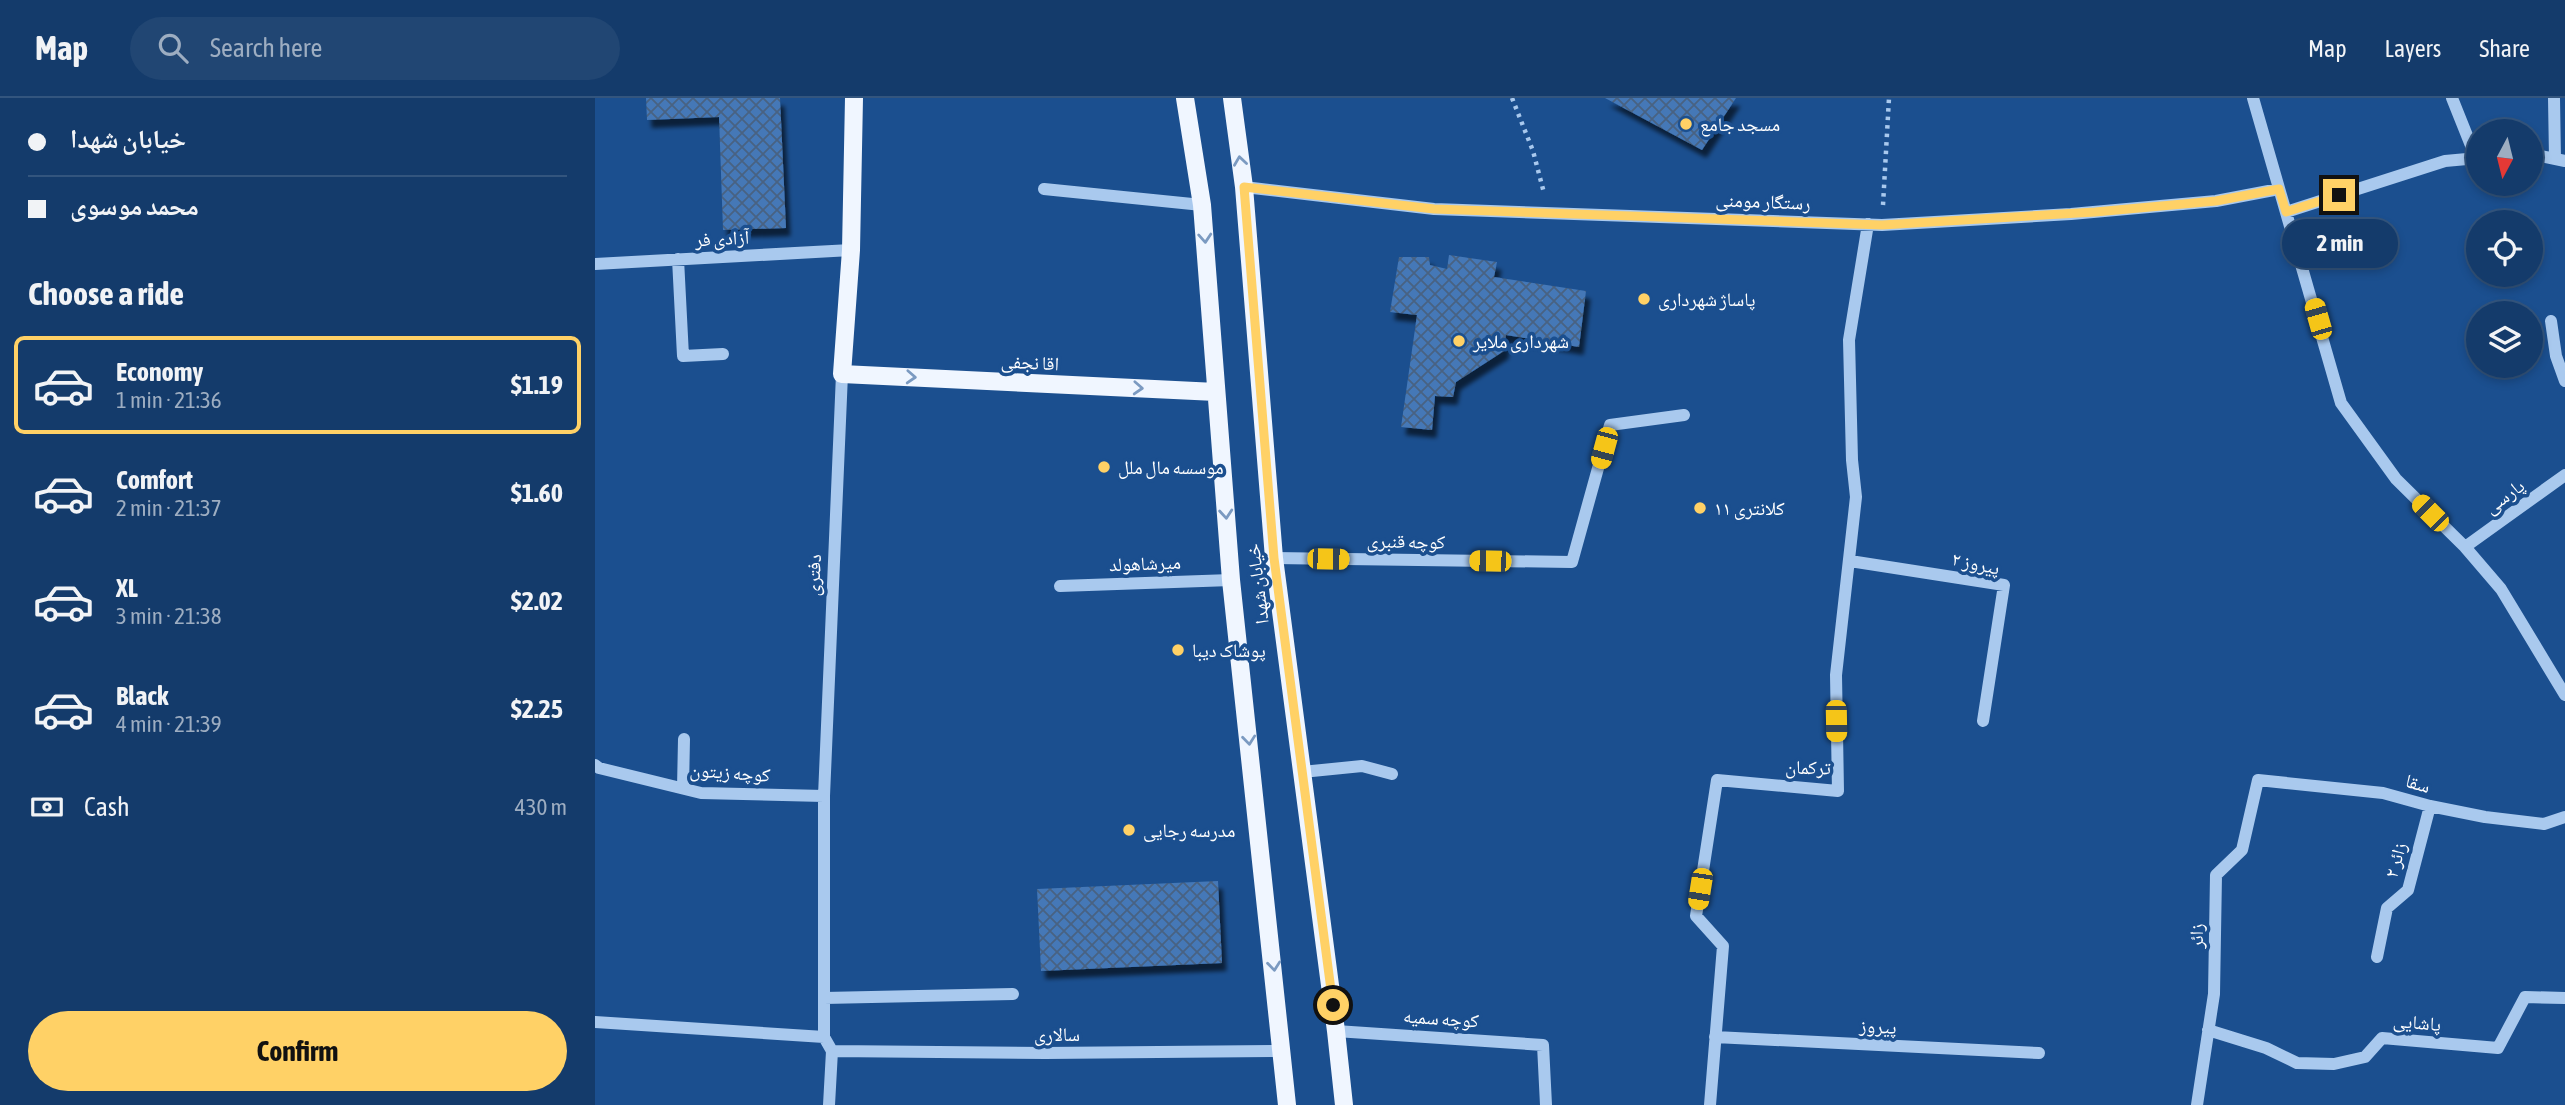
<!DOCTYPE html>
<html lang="en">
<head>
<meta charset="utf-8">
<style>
	:root { --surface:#143b6b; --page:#214673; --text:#f1f3f6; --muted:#9dadc1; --line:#33557e; --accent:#ffd166 }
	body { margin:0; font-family:"Asap Condensed","Noto Naskh Arabic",sans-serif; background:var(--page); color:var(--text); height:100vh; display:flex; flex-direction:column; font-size:26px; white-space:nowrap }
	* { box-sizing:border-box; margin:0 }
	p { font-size:23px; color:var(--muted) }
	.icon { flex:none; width:38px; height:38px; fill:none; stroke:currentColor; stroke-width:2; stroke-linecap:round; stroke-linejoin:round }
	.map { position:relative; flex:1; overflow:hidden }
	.drawer { display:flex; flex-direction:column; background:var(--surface); width:595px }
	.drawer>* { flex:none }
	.top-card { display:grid; align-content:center; height:154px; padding:0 28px; background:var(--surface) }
	.needle { width:46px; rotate:187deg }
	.tools { position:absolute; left:1871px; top:21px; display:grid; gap:14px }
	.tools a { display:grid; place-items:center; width:77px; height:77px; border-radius:50%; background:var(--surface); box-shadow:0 4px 10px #0003,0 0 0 2px var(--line); font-size:35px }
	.end { position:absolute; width:32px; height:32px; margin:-16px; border:9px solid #ffd166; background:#111; box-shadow:0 0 0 4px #111 }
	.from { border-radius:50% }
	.bubble { position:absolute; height:49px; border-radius:24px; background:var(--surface); box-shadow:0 4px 10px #0003,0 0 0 2px var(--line); font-size:23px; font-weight:700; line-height:49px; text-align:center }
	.car { position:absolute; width:21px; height:42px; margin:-21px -10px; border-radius:9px; box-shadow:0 0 5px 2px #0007; background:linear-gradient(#f5c518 24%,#345 0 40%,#f5c518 0 76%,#345 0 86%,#f5c518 0) }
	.top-card b { display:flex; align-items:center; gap:24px; height:66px; font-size:26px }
	.top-card b+b { border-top:2px solid var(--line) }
	.top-card i { width:18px; height:18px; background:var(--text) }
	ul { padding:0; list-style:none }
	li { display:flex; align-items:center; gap:21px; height:98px; margin:0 14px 10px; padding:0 14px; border:4px solid transparent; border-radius:10px }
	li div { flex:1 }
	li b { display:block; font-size:26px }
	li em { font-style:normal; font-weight:700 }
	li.on { border-color:var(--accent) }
	li>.icon { width:63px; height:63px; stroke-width:1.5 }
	h2 { padding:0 28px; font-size:32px; line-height:84px }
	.pay { display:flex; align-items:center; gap:18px; height:77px; padding:0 28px; font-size:26px }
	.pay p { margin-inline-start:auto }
	.button { display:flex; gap:14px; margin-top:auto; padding:14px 28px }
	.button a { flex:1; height:80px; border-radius:42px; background:var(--accent); color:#111; font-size:28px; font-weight:700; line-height:80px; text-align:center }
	header { display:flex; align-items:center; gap:42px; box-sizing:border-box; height:98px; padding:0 35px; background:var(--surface); border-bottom:2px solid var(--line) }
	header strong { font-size:33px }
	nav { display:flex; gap:38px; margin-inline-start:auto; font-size:24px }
	.search { width:490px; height:63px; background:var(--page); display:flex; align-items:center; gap:18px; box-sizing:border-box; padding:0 24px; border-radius:38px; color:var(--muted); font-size:26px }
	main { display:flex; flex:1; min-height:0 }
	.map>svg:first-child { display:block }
	.building { fill:url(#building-cross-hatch); filter:url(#shadow) }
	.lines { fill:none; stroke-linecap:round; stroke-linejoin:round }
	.path { stroke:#a9c9ee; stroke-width:4.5; stroke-dasharray:3.5 5; stroke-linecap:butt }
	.minor { stroke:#a9c9ee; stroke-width:12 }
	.major { stroke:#f0f6ff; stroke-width:18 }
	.oneway { stroke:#7b9ac1 }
	.route { stroke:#ffd166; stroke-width:9 }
	.poi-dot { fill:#ffd166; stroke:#1b4f8f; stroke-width:2.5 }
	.labels { text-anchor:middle; stroke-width:7; stroke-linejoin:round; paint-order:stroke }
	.poi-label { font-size:19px; fill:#fff; stroke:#1b4f8f; text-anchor:start }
	.street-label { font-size:19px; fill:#fff; stroke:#1b4f8f }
</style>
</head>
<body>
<header>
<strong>Map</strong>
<div class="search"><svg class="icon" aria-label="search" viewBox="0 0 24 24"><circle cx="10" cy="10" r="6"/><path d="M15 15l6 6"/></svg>Search here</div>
<nav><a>Map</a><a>Layers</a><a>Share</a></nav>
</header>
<main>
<section class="drawer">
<div class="top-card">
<b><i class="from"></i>خیابان شهدا</b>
<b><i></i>محمد موسوی</b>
</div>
<h2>Choose a ride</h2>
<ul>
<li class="on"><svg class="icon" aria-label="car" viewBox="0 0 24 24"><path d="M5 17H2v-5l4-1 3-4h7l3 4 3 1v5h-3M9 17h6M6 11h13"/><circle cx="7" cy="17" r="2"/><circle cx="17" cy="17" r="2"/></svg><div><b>Economy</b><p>1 min · 21:36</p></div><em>$1.19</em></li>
<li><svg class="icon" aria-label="car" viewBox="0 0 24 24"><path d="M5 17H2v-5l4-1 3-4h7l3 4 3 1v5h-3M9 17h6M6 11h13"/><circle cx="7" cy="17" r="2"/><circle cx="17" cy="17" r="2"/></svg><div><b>Comfort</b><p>2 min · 21:37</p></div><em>$1.60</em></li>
<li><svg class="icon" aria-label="car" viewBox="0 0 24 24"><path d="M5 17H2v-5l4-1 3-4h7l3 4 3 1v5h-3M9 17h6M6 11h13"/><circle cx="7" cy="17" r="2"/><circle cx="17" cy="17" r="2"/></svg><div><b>XL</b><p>3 min · 21:38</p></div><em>$2.02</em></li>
<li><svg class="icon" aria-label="car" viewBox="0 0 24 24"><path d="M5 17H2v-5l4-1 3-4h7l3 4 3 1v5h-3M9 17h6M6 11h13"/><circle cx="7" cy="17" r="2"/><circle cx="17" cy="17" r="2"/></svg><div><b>Black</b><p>4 min · 21:39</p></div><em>$2.25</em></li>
</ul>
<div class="pay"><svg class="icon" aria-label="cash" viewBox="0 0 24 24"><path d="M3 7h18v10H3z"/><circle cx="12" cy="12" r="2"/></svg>Cash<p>430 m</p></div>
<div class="button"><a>Confirm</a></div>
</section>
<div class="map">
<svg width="1970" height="1007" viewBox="0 0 1970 1007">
	<defs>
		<pattern id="building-cross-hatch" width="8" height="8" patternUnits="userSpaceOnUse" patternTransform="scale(1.75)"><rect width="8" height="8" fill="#4478b7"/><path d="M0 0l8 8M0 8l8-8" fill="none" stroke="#486282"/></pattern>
		<filter id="shadow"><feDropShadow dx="4.5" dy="8" stdDeviation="2" flood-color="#0009"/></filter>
	</defs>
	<rect width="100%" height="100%" fill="#1b4f8f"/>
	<path class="building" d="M 51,0 L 185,0 L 191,130 L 128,132 L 124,19 L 52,22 Z
		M 1010,0 L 1141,0 L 1107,52 Z
		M 854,157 L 902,164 L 899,179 L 991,193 L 984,249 L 911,237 L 909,253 L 861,284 L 858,299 L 840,298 L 837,332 L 806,329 L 822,217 L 795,214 L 804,159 L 834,159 L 835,167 L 852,171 Z
		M 623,783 L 627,865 L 446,873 L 442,791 Z"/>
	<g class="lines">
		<path class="path" d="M 917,0 L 938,53 L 949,95
			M 1288,107 L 1294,0"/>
		<path class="minor" d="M 1658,0 L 1746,305 L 1801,381 L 1870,449 L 1906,491 L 1970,597
			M 1857,0 L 1881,60
			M 1959,0 L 1960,61
			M 1936,56 L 1970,63
			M 649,89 L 839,111 L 1287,127 L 1476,116 L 1621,103 L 1684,91
			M 449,91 L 607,107
			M 1691,114 L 1850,63 L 1883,60
			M 83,161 L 88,258 L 128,256
			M 0,166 L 256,152
			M 1956,223 L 1961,258 L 1970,283
			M 1870,449 L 1970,377
			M 679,460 L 977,464 L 1015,327 L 1089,317
			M 1255,463 L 1409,487 L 1388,623
			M 465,488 L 636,482
			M 0,667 L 4,670 L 106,695 L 229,698
			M 707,674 L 767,668 L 797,676
			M 88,690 L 89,641
			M 1782,859 L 1792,810 L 1813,792 L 1835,708
			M 229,900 L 418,896
			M 0,924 L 229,939
			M 1613,932 L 1671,950 L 1702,965 L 1739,966 L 1770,959 L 1787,940 L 1903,950 L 1930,899 L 1970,900
			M 741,933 L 948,947 L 951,1007
			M 1120,939 L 1444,955
			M 237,953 L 229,939 L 229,698 L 247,276
			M 237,953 L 450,955 L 688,953
			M 234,1007 L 237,953
			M 1115,1007 L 1128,848 L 1101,818 L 1122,682 L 1243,693 L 1241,577 L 1261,399 L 1257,362 L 1254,242 L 1273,126
			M 1602,1007 L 1619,896 L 1621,777 L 1647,752 L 1663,682 L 1788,695 L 1835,708 L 1890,719 L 1949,726 L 1970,719"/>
		<path class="major" d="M 259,0 L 256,152 L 247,276 L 621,294
			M 590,0 L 607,107 L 636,482 L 692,1007
			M 637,0 L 649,89 L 679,460 L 741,933 L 749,1007"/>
	</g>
	<defs><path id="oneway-chevron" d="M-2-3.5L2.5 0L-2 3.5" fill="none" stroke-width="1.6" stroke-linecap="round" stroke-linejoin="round" transform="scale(1.75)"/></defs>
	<g class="oneway">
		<use href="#oneway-chevron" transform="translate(645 63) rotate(-98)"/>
		<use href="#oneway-chevron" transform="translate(610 140) rotate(86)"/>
		<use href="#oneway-chevron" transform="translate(316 279) rotate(3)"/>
		<use href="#oneway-chevron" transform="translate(543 290) rotate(3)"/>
		<use href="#oneway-chevron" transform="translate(631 416) rotate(85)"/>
		<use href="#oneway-chevron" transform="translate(654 642) rotate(84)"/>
		<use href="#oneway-chevron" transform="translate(679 868) rotate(84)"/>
	</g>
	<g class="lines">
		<path class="route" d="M 738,907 L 679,460 L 649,89 L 839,111 L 1287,127 L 1500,114 L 1621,103 L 1684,91 L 1691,114 L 1744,97"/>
	</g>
	<g class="poi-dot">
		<circle cx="1091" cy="26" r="7"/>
		<circle cx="1049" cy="201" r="7"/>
		<circle cx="864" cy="243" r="7"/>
		<circle cx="509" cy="369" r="7"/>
		<circle cx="1105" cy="410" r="7"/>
		<circle cx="583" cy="552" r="7"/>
		<circle cx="534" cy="732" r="7"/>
	</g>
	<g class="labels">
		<g class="poi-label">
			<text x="1105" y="33">مسجد جامع</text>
			<text x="1063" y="208">پاساژ شهرداری</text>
			<text x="878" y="250">شهرداری ملایر</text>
			<text x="523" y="376">موسسه مال ملل</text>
			<text x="1119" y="417">کلانتری ۱۱</text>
			<text x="597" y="559">پوشاک دیبا</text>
			<text x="548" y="739">مدرسه رجایی</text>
		</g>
		<g class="street-label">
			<text transform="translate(1168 103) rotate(2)" y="7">رستگار مومنی</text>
			<text transform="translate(127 140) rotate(-3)" y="7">آزادی فر</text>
			<text transform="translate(435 264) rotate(3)" y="7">اقا نجفی</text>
			<text transform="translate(1909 398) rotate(-36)" y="7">پارسی</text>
			<text transform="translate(811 443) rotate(1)" y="7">کوچه قنبری</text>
			<text transform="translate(550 465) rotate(-2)" y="7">میرشاهولد</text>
			<text transform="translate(1381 465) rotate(12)" y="7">پیروز ۲</text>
			<text transform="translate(218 477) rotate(-87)" y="7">دفتری</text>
			<text transform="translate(662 486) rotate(-97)" y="7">خیابان شهدا</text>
			<text transform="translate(1213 669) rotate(1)" y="7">ترکمان</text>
			<text transform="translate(135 674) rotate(4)" y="7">کوچه زیتون</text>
			<text transform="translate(1823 685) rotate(16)" y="7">سقا</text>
			<text transform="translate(1800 762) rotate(-74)" y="7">زائر ۲</text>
			<text transform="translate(1601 838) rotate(-89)" y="7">زائر</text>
			<text transform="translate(846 920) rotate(4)" y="7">کوچه سمیه</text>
			<text transform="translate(1822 924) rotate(5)" y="7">پاشایی</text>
			<text transform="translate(1283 928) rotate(3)" y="7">پیروز</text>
			<text x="462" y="943">سالاری</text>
		</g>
	</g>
</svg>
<div class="tools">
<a><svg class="needle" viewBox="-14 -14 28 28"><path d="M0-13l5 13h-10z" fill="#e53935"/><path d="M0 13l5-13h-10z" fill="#9dadc1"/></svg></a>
<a><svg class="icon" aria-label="locate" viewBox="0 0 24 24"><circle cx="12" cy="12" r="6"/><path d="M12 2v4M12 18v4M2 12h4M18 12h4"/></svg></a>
<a><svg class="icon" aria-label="layers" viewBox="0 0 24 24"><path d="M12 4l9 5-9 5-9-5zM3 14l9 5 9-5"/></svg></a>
</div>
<i class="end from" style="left:738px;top:907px"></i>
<i class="end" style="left:1744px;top:97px"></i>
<div class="bubble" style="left:1687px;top:121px;width:116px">2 min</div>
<i class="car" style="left:1723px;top:221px;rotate:344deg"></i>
<i class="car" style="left:1009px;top:350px;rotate:195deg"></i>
<i class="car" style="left:1835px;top:415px;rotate:315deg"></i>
<i class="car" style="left:733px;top:461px;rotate:91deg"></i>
<i class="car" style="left:895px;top:463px;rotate:271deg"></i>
<i class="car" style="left:1241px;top:623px;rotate:179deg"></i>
<i class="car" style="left:1105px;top:791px;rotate:189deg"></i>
</div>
</main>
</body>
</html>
